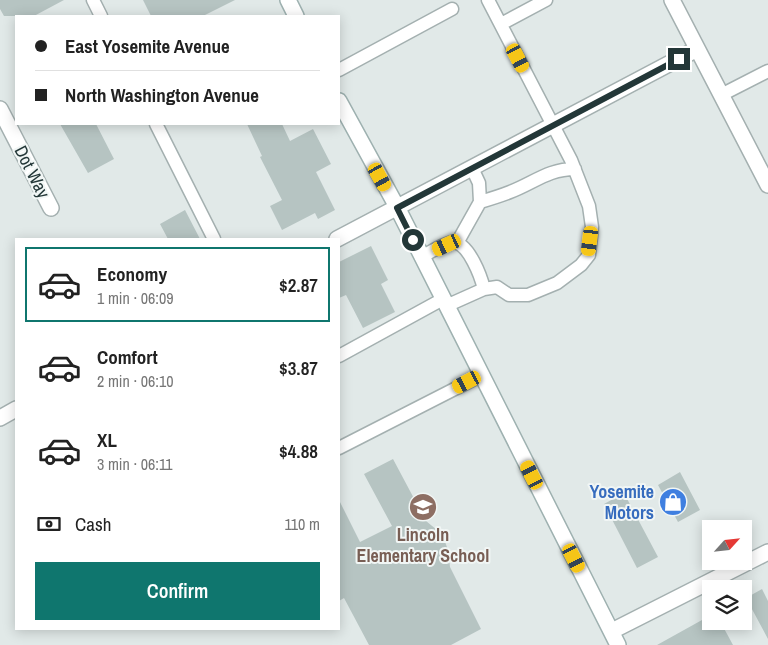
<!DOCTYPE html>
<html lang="en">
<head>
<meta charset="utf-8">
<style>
	:root { --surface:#fff; --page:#f6f6f6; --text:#222; --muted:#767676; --line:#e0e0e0; --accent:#0f766e }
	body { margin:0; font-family:"Archivo Narrow",sans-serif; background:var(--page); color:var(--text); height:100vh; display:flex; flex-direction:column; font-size:19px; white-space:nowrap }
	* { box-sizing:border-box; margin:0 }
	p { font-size:16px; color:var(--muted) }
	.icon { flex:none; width:28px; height:28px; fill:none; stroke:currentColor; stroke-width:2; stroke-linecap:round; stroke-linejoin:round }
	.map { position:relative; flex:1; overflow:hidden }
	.panel { position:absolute; left:15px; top:238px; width:325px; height:392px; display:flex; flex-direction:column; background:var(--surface); border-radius:0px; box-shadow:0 2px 12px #0003 }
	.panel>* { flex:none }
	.top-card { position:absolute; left:15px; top:15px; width:325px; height:110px; border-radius:0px; box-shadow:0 2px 12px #0003; display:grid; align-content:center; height:110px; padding:0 20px; background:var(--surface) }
	.needle { width:32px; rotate:63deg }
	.tools { position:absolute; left:702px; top:520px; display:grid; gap:10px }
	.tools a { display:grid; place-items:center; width:50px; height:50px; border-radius:0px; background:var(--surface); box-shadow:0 2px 12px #0003; font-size:25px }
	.end { position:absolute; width:22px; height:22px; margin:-11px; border:6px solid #233738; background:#fff; box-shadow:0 0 0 2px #fff }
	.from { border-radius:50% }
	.car { position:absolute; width:15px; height:30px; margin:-15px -8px; border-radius:6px; box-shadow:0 0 4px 1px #0007; background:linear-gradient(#f5c518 24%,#345 0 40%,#f5c518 0 76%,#345 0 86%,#f5c518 0) }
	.top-card b { display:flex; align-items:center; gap:18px; height:48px; font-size:19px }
	.top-card b+b { border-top:1px solid var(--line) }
	.top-card i { width:12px; height:12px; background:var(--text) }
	ul { padding:9px 0 0; list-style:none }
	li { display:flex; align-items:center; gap:15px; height:75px; margin:0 10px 8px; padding:0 10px; border:2px solid transparent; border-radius:0px }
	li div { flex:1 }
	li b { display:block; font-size:19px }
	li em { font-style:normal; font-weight:600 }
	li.selected { border-color:var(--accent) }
	li>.icon { width:45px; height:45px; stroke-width:1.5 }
	.pay { display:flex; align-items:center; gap:12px; height:55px; padding:0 20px; font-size:19px }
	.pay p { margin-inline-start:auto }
	.button { display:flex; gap:10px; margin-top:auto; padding:10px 20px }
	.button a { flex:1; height:58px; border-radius:0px; background:var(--accent); color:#fff; font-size:20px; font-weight:600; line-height:58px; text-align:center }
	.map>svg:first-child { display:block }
	.building { fill:#b6c4c2 }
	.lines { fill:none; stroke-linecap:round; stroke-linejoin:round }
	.lane-casing { stroke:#a4b0b0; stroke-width:15 }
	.street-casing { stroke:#a4b0b0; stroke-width:18 }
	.secondary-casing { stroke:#9eb1b0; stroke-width:18 }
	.lane { stroke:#fff; stroke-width:12 }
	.street { stroke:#fff; stroke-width:15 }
	.secondary { stroke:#fff; stroke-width:15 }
	.route { stroke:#233738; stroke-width:6 }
	.labels { text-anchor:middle; stroke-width:4; stroke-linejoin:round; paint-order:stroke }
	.street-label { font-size:18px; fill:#233738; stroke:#f1f6f5 }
	.shop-label { font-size:18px; font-weight:bold; fill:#366cbe; stroke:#f1f6f5; text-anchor:end }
	.education-label { font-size:18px; font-weight:bold; fill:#785e54; stroke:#f1f6f5 }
</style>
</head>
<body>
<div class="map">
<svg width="768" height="645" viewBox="0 0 768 645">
	<rect width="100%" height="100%" fill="#e1e9e8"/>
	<path class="building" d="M 0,0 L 64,0 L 34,16 L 4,16 L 0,9 Z
		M 143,0 L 235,0 L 203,16 L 151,16 Z
		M 60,124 L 96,124 L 114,159 L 88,173 Z
		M 247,124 L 282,124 L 290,141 L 313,129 L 331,164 L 316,172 L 335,210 L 318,219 L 315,213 L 282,230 L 270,206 L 282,200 L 260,157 L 262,156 Z
		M 185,210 L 200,239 L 168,239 L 160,224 Z
		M 371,246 L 388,280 L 381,284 L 395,312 L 363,328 L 346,295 L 339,298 L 339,262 Z
		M 393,459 L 426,521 L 437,530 L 444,539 L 448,550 L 450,567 L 481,629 L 451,645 L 369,645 L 344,598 L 339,601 L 339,500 L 360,542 L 392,526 L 364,474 Z
		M 680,472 L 700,510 L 678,522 L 658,485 Z
		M 624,493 L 658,557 L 637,568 L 604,504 Z
		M 762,589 L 768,601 L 768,639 L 746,598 Z
		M 711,615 L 711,621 L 720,621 L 733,645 L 657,645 Z"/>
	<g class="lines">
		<defs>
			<path id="lane" d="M 93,0 L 101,16
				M 501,24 L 546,0
				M 339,70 L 452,9
				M 721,95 L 768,71
				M 156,124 L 214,239
				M 480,202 C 490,199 500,196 510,192 C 534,183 548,169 575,169
				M 457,243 L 480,202 L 479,183 L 472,168
				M 421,257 C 429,253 446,242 453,242 C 469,243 481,277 484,289
				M 446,306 L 484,289 L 497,287 L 509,295 L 528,295 L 557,283 L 581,265 L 589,255 L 592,227 L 589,206 L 571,160 L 488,0
				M 339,356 L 443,299
				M 339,448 L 482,375"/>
			<path id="street" d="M 672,0 L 768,185
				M 0,109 L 51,208
				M 337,239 L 697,49
				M 0,418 L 16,409
				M 612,631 L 768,552"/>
			<path id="secondary" d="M 288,0 L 296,16
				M 339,101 L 397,207 L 618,645"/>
		</defs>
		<use href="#lane" class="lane-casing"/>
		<use href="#street" class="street-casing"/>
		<use href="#secondary" class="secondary-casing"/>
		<use href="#lane" class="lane"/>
		<use href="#street" class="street"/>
		<use href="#secondary" class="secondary"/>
	</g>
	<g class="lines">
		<path class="route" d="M 413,240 L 397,208 L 679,59"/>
	</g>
	<defs>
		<symbol id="shop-disc" viewBox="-11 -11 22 22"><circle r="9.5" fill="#3f7fe0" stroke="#f1f6f5"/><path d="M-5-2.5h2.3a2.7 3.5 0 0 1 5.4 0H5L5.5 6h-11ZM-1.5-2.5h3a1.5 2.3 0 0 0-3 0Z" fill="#fff"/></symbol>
		<symbol id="school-disc" viewBox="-11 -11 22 22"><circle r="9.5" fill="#8d6e63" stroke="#f1f6f5"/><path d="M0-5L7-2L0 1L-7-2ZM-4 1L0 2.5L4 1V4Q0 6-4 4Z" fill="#fff"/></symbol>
	</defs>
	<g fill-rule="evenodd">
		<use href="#shop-disc" x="657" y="486" width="32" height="32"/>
		<use href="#school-disc" x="407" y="491" width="32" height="32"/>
	</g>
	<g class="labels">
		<g class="street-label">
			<text transform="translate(32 172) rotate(63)" y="6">Dot Way</text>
		</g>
		<g class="shop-label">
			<text x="654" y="498">Yosemite<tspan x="654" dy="21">Motors</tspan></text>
		</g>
		<g class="education-label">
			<text x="423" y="541">Lincoln<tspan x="423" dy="21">Elementary School</tspan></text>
		</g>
	</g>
</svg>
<div class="tools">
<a><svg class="needle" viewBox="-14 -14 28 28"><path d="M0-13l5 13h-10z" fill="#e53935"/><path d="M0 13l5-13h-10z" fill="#767676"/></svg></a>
<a><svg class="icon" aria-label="layers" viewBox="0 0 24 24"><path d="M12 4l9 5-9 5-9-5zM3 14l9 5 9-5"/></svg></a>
</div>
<i class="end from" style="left:413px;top:240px"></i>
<i class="end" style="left:679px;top:59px"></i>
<i class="car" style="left:518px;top:58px;rotate:152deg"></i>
<i class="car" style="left:380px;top:177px;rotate:151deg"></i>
<i class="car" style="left:590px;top:241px;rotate:187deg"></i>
<i class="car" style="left:447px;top:245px;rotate:245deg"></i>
<i class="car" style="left:467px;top:382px;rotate:243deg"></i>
<i class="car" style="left:532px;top:475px;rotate:333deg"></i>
<i class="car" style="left:574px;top:558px;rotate:153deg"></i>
<div class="top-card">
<b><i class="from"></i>East Yosemite Avenue</b>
<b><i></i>North Washington Avenue</b>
</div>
<section class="panel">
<ul>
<li class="selected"><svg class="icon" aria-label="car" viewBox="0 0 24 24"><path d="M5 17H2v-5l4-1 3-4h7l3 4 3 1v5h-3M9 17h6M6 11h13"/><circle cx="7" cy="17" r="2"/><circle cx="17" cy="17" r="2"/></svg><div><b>Economy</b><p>1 min · 06:09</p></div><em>$2.87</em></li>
<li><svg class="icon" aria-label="car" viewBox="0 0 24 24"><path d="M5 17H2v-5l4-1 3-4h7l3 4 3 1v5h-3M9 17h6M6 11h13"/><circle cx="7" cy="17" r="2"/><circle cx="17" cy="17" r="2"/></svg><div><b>Comfort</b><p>2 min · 06:10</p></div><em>$3.87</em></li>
<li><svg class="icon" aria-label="car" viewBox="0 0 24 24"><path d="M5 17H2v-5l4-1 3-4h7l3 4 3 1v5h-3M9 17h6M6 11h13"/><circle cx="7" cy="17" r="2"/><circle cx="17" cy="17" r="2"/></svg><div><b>XL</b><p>3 min · 06:11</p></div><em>$4.88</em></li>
</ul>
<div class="pay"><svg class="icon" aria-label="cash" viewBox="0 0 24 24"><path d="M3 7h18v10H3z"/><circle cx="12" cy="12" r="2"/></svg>Cash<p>110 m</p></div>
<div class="button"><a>Confirm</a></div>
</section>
</div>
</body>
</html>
